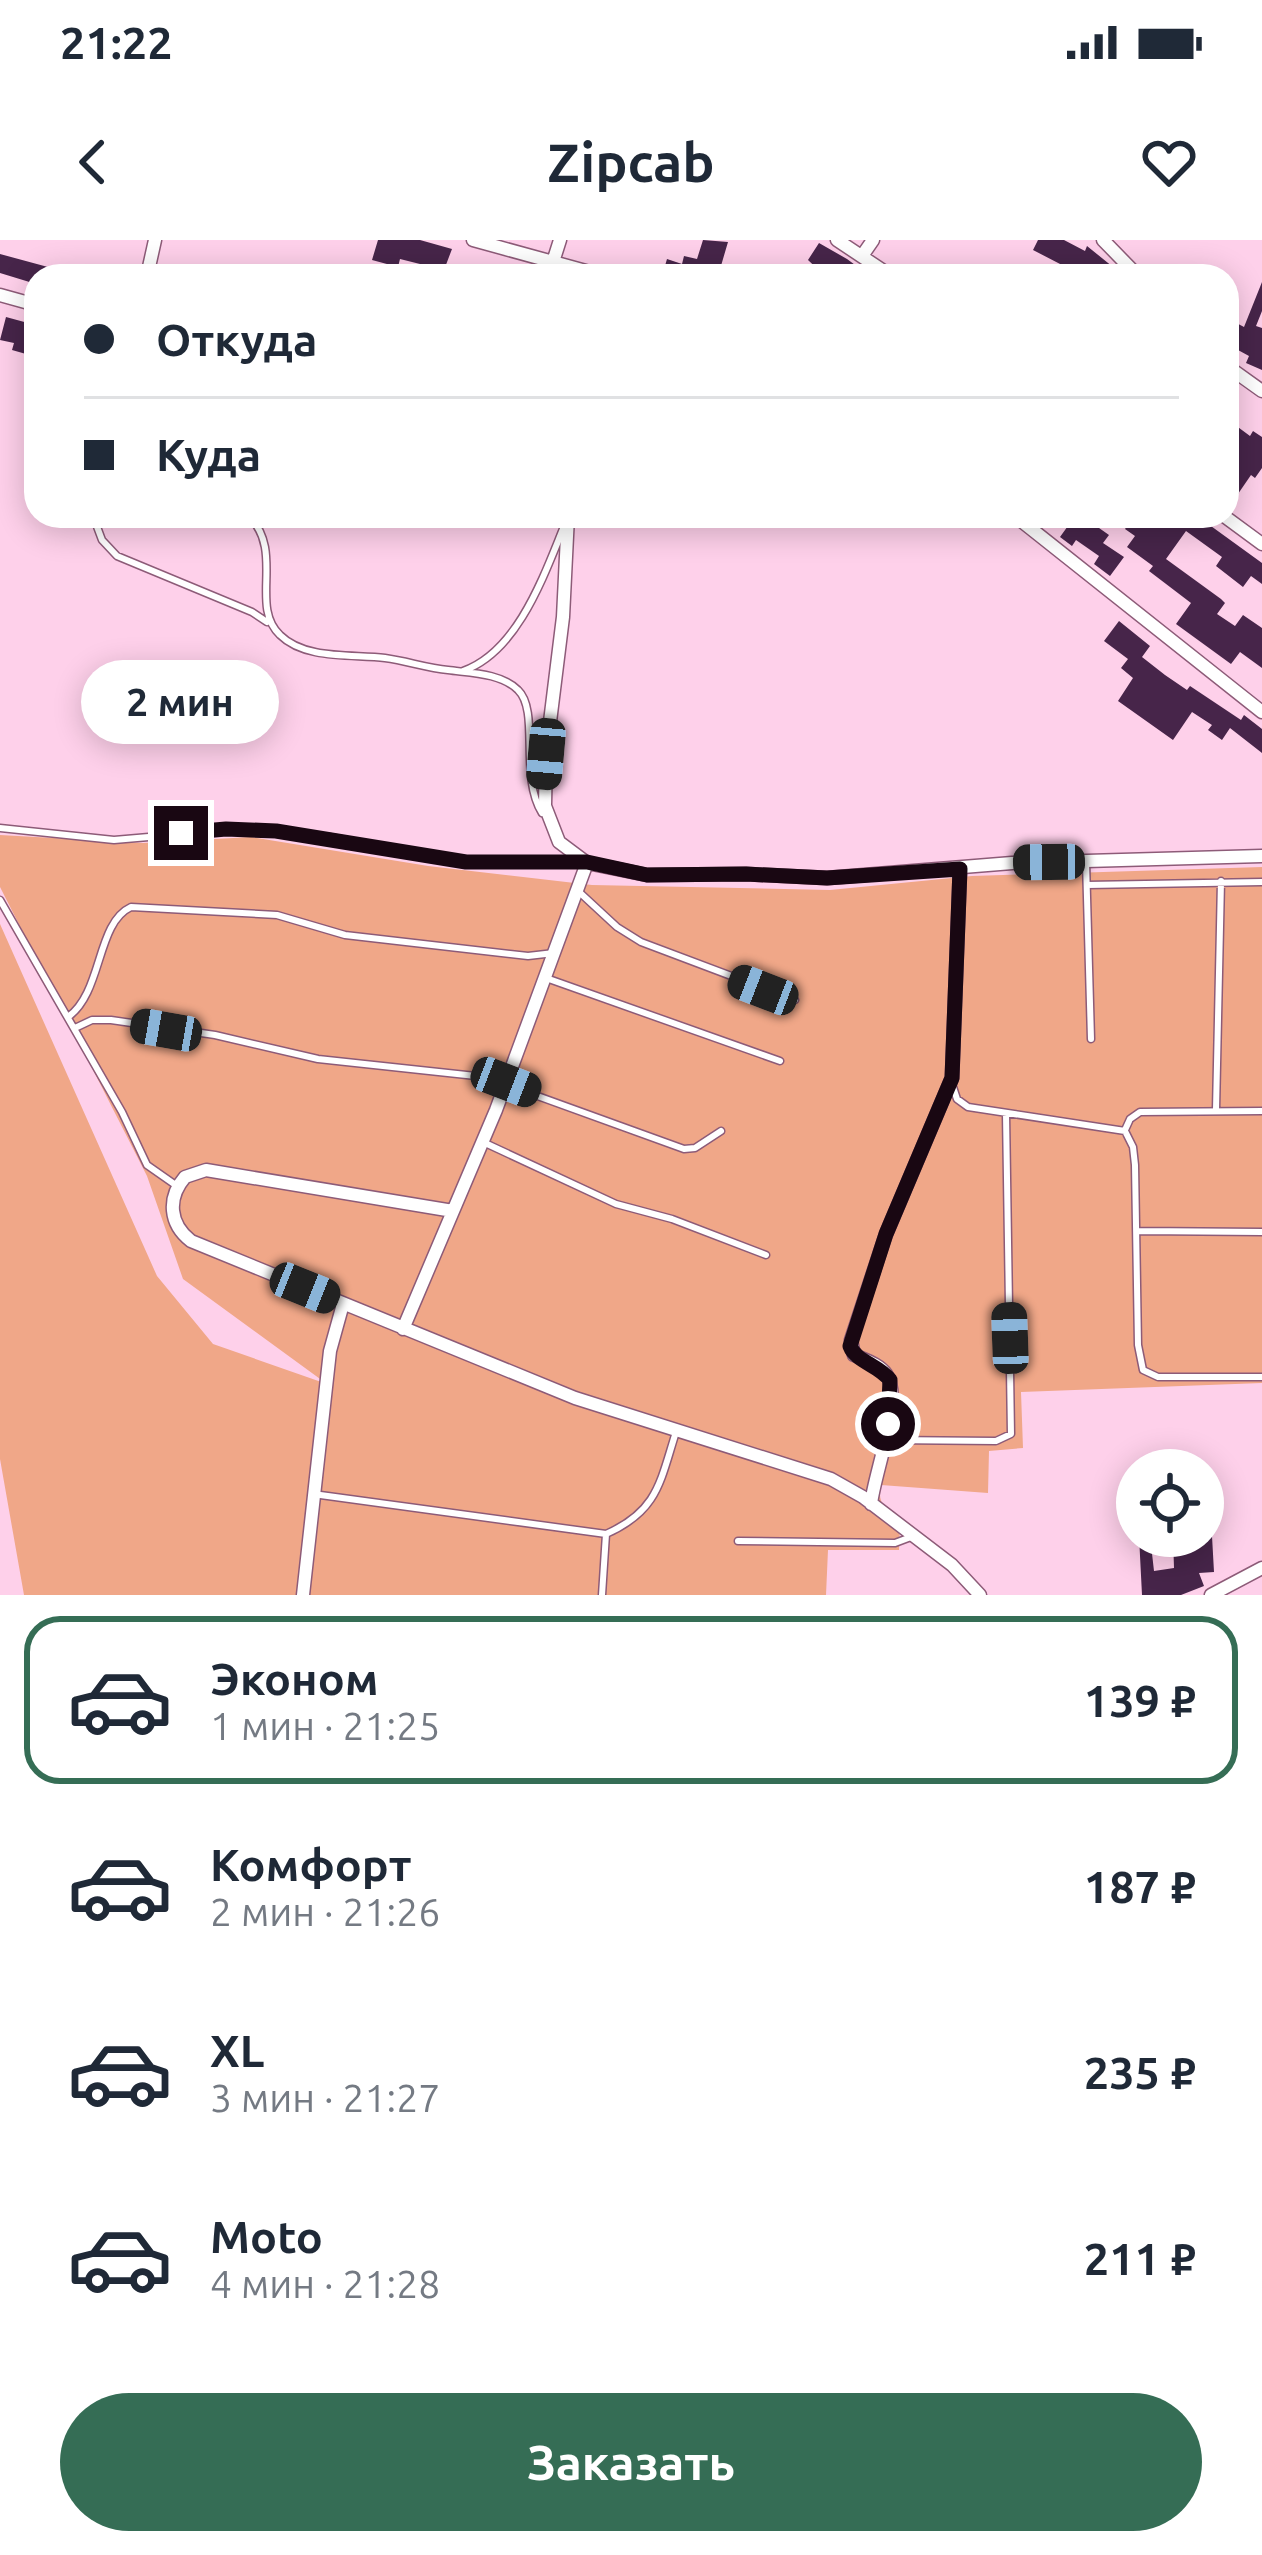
<!DOCTYPE html>
<html lang="ru">
<head>
<meta charset="utf-8">
<style>
	:root { --surface:#fff; --page:#f2f2f3; --text:#1f2937; --muted:#747a83; --line:#e0e1e3; --accent:#356d55 }
	body { margin:0; font-family:Ubuntu,sans-serif; background:var(--page); color:var(--text); height:100vh; display:flex; flex-direction:column; font-size:45px; white-space:nowrap }
	* { box-sizing:border-box; margin:0 }
	p { font-size:39px; color:var(--muted) }
	.icon { flex:none; width:66px; height:66px; fill:none; stroke:currentColor; stroke-width:2; stroke-linecap:round; stroke-linejoin:round }
	.map { position:relative; height:1355px; overflow:hidden }
	.side { display:flex; flex-direction:column; background:var(--surface); flex:1 }
	.side>* { flex:none }
	.banner { position:absolute; left:24px; top:24px; width:1215px; height:264px; border-radius:36px; box-shadow:0 6px 30px #0003; display:grid; align-content:center; height:264px; padding:0 60px; background:var(--surface) }
	.controls { position:absolute; left:1116px; top:1209px; display:grid; gap:24px }
	.controls a { display:grid; place-items:center; width:108px; height:108px; border-radius:50%; background:var(--surface); box-shadow:0 6px 30px #0003; font-size:60px }
	.end { position:absolute; width:54px; height:54px; margin:-27px; border:15px solid #190712; background:#fff; box-shadow:0 0 0 6px #fff }
	.from { border-radius:50% }
	.bubble { position:absolute; height:84px; border-radius:42px; background:var(--surface); box-shadow:0 6px 30px #0003; font-size:39px; font-weight:700; line-height:84px; text-align:center }
	.car { position:absolute; width:36px; height:72px; margin:-36px -18px; border-radius:15px; box-shadow:0 0 9px 3px #0007; background:linear-gradient(#222 24%,#8ab4d8 0 40%,#222 0 76%,#8ab4d8 0 86%,#222 0) }
	.banner b { display:flex; align-items:center; gap:42px; height:114px; font-size:45px }
	.banner b+b { border-top:3px solid var(--line) }
	.banner i { width:30px; height:30px; background:var(--text) }
	ul { padding:21px 0 0; list-style:none }
	li { display:flex; align-items:center; gap:36px; height:168px; margin:0 24px 18px; padding:0 36px; border:6px solid transparent; border-radius:36px }
	li div { flex:1 }
	li b { display:block; font-size:45px }
	li em { font-style:normal; font-weight:700 }
	li.selected { border-color:var(--accent) }
	li>.icon { width:108px; height:108px; stroke-width:1.5 }
	.action { display:flex; gap:24px; margin-top:auto; padding:24px 60px }
	.action a { flex:1; height:138px; border-radius:72px; background:var(--accent); color:#fff; font-size:48px; font-weight:700; line-height:138px; text-align:center }
	.status { display:flex; justify-content:space-between; align-items:center; height:84px; padding:0 60px; background:var(--surface); direction:ltr }
	.status svg { height:33px; fill:currentColor }
	header { display:flex; justify-content:space-between; align-items:center; height:156px; padding:0 60px; background:var(--surface); font-size:54px; font-weight:700 }
	.map>svg:first-child { display:block }
	.green { fill:#f0a788 }
	.building { fill:#47254a }
	.lines { fill:none; stroke-linecap:round; stroke-linejoin:round }
	.service-casing { stroke:#8d5b78; stroke-width:9 }
	.minor-casing { stroke:#8d5b78; stroke-width:15 }
	.service { stroke:#fff; stroke-width:6 }
	.minor { stroke:#fff; stroke-width:12 }
	.route { stroke:#190712; stroke-width:15 }
</style>
</head>
<body>
<div class="status"><b>21:22</b><svg viewBox="0 0 49 12"><path d="M0 12V9h3v3zM5 12V6h3v6zM10 12V3h3v9zM15 12V0h3v12zM26 1h20v11H26zM47 4h2v5h-2z"/></svg></div>
<header><svg class="icon" aria-label="back" viewBox="0 0 24 24"><path d="M15 5l-7 7 7 7"/></svg>Zipcab<svg class="icon" aria-label="heart" viewBox="0 0 24 24"><path d="M12 20l-8-8c-3-5 5-10 8-4 3-6 11-1 8 4z"/></svg></header>
<div class="map">
<svg width="1262" height="1355" viewBox="0 0 1262 1355">
	<rect width="100%" height="100%" fill="#fed0ea"/>
	<path class="green" d="M 0,595 L 143,603 L 251,597 L 428,626 L 592,645 L 830,650 L 972,636 L 1262,627 L 1262,1143 L 1021,1152 L 1023,1208 L 989,1211 L 988,1253 L 881,1245 C 876,1263 888,1272 900,1284 L 899,1310 L 828,1310 L 826,1355 L 24,1355 L 0,1219 L 0,684 L 157,1036 L 213,1104 L 327,1144 L 183,1039 L 147,936 L 0,647 Z"/>
	<path class="building" d="M 378,0 L 420,0 L 452,9 L 444,30 L 400,19 L 398,27 L 372,20 Z
		M 703,0 L 728,2 L 718,36 L 662,36 L 667,19 L 682,24 L 684,16 L 697,19 Z
		M 1038,0 L 1064,0 L 1085,11 L 1087,6 L 1113,27 L 1109,36 L 1057,36 L 1062,25 L 1033,10 Z
		M 819,3 L 847,19 L 870,36 L 825,36 L 808,20 Z
		M 0,14 L 70,33 L 70,36 L 36,36 L 36,44 L 0,33 Z
		M 1262,42 L 1262,71 L 1256,86 L 1262,88 L 1262,130 L 1246,123 L 1249,116 L 1227,104 L 1227,78 L 1244,87 Z
		M 6,77 L 28,83 L 26,89 L 32,91 L 26,114 L 12,110 L 14,103 L 0,100 Z
		M 1227,179 L 1250,196 L 1253,191 L 1262,197 L 1262,228 L 1255,238 L 1251,235 L 1229,267 Z
		M 1075,276 L 1082,276 L 1109,295 L 1103,303 L 1124,317 L 1110,336 L 1094,324 L 1099,316 L 1076,300 L 1072,306 L 1060,297 Z
		M 1134,276 L 1188,276 L 1201,285 L 1204,281 L 1262,323 L 1262,344 L 1251,336 L 1243,347 L 1216,326 L 1222,317 L 1186,291 L 1166,319 L 1221,359 L 1225,363 L 1217,374 L 1235,386 L 1243,375 L 1262,388 L 1262,428 L 1240,412 L 1231,424 L 1176,384 L 1191,363 L 1149,331 L 1153,326 L 1127,307 L 1135,296 L 1125,289 Z
		M 1119,381 L 1150,406 L 1142,417 L 1165,435 L 1187,450 L 1190,446 L 1241,480 L 1244,475 L 1262,489 L 1262,513 L 1230,488 L 1222,500 L 1208,490 L 1212,485 L 1192,472 L 1173,500 L 1118,461 L 1133,438 L 1121,428 L 1128,419 L 1104,401 Z
		M 1139,1296 L 1150,1296 L 1154,1331 L 1174,1328 L 1173,1296 L 1212,1296 L 1214,1332 L 1199,1333 L 1204,1346 L 1181,1355 L 1142,1355 Z"/>
	<g class="lines">
		<defs>
			<path id="service" d="M 93,276 L 102,300 L 117,316 L 252,372 L 267,382
				M 249,276 C 285,312 249,366 280,395 C 305,420 353,414 385,418 C 407,421 427,428 448,430 C 470,433 501,433 518,450 C 540,471 519,536 542,573
				M 463,431 C 517,412 543,338 563,289
				M 0,588 L 114,600 L 241,589 L 329,597 L 466,622 L 580,623
				M 1086,622 L 1091,799
				M 1087,645 L 1262,642
				M 577,650 L 617,687 L 641,702 L 795,760
				M 0,660 L 122,872 L 147,925 L 177,946
				M 546,738 L 780,821
				M 68,777 C 103,752 96,683 131,667 L 277,675 L 345,695 L 528,716 L 554,713
				M 75,788 L 92,780 L 111,780 L 215,795 L 318,819 L 485,837 L 684,909 L 695,908 L 721,891
				M 953,847 L 957,859 L 968,867 L 1125,891 L 1133,907 L 1135,925 L 1138,1105 L 1143,1130 L 1158,1137 L 1262,1137
				M 1216,870 L 1221,641
				M 1125,890 L 1130,879 L 1140,872 L 1262,871
				M 485,903 L 616,964 L 672,979 L 766,1015
				M 1139,991 L 1262,992
				M 887,1200 L 996,1201 L 1011,1194 L 1006,874
				M 313,1254 L 606,1294
				M 738,1301 L 895,1303 L 911,1297
				M 602,1355 L 606,1294 C 658,1271 660,1242 676,1192"/>
			<path id="minor" d="M 473,0 L 604,36
				M 837,0 L 891,36
				M 1103,0 L 1138,36
				M 862,16 L 873,0
				M 553,22 L 560,0
				M 147,36 L 155,0
				M 0,55 L 36,65
				M 1227,126 L 1262,151
				M 568,276 L 563,377 L 546,514 L 545,566 L 559,602 L 587,623 L 647,635 L 746,634 L 827,638 L 1012,623 L 1262,616
				M 1015,276 L 1262,472
				M 1224,276 L 1262,304
				M 453,971 L 206,930 L 185,937 C 167,958 169,984 191,1001 L 575,1158 L 831,1239 L 863,1257 L 952,1325 L 980,1355
				M 403,1089 L 496,870 L 587,623
				M 871,1264 C 874,1234 904,1158 886,1134 C 879,1124 865,1120 854,1115 L 851,1100 L 886,994 L 952,838 L 960,629
				M 303,1355 L 330,1111 L 343,1064
				M 1211,1355 L 1262,1328"/>
		</defs>
		<use href="#service" class="service-casing"/>
		<use href="#minor" class="minor-casing"/>
		<use href="#service" class="service"/>
		<use href="#minor" class="minor"/>
	</g>
	<g class="lines">
		<path class="route" d="M 181,593 L 226,589 L 276,591 L 466,622 L 587,622 L 647,635 L 746,634 L 827,638 L 960,629 L 952,838 L 886,994 L 850,1106 C 856,1122 879,1125 890,1140 L 888,1184"/>
	</g>
</svg>
<div class="controls">
<a><svg class="icon" aria-label="locate" viewBox="0 0 24 24"><circle cx="12" cy="12" r="6"/><path d="M12 2v4M12 18v4M2 12h4M18 12h4"/></svg></a>
</div>
<i class="end from" style="left:888px;top:1184px"></i>
<i class="end" style="left:181px;top:593px"></i>
<div class="bubble" style="left:81px;top:420px;width:198px">2 мин</div>
<i class="car" style="left:546px;top:514px;rotate:185deg"></i>
<i class="car" style="left:1049px;top:622px;rotate:269deg"></i>
<i class="car" style="left:763px;top:750px;rotate:291deg"></i>
<i class="car" style="left:166px;top:790px;rotate:280deg"></i>
<i class="car" style="left:506px;top:842px;rotate:111deg"></i>
<i class="car" style="left:305px;top:1048px;rotate:112deg"></i>
<i class="car" style="left:1010px;top:1098px;rotate:358deg"></i>
<div class="banner">
<b><i class="from"></i>Откуда</b>
<b><i></i>Куда</b>
</div>
</div>
<section class="side">
<ul>
<li class="selected"><svg class="icon" aria-label="car" viewBox="0 0 24 24"><path d="M5 17H2v-5l4-1 3-4h7l3 4 3 1v5h-3M9 17h6M6 11h13"/><circle cx="7" cy="17" r="2"/><circle cx="17" cy="17" r="2"/></svg><div><b>Эконом</b><p>1 мин · 21:25</p></div><em>139 ₽</em></li>
<li><svg class="icon" aria-label="car" viewBox="0 0 24 24"><path d="M5 17H2v-5l4-1 3-4h7l3 4 3 1v5h-3M9 17h6M6 11h13"/><circle cx="7" cy="17" r="2"/><circle cx="17" cy="17" r="2"/></svg><div><b>Комфорт</b><p>2 мин · 21:26</p></div><em>187 ₽</em></li>
<li><svg class="icon" aria-label="car" viewBox="0 0 24 24"><path d="M5 17H2v-5l4-1 3-4h7l3 4 3 1v5h-3M9 17h6M6 11h13"/><circle cx="7" cy="17" r="2"/><circle cx="17" cy="17" r="2"/></svg><div><b>XL</b><p>3 мин · 21:27</p></div><em>235 ₽</em></li>
<li><svg class="icon" aria-label="car" viewBox="0 0 24 24"><path d="M5 17H2v-5l4-1 3-4h7l3 4 3 1v5h-3M9 17h6M6 11h13"/><circle cx="7" cy="17" r="2"/><circle cx="17" cy="17" r="2"/></svg><div><b>Moto</b><p>4 мин · 21:28</p></div><em>211 ₽</em></li>
</ul>
<div class="action"><a>Заказать</a></div>
</section>
</body>
</html>
